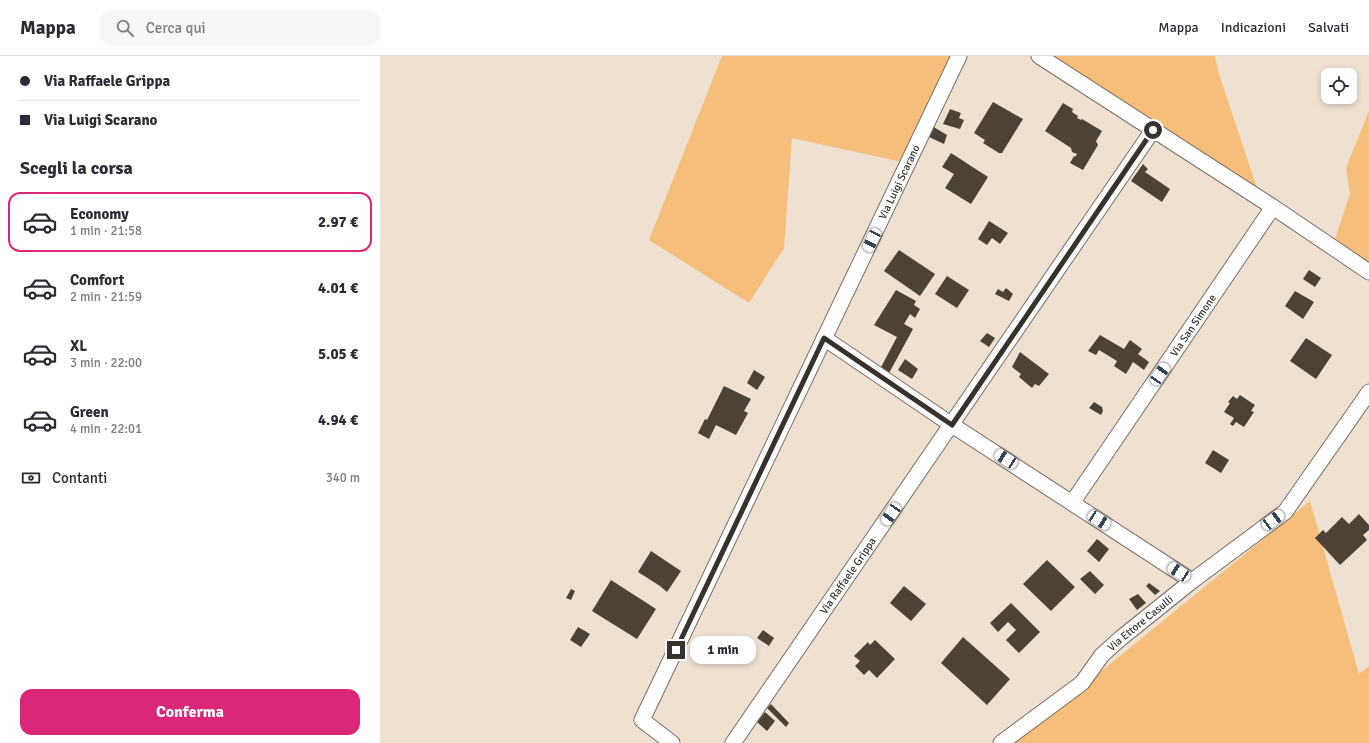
<!DOCTYPE html>
<html lang="it">
<head>
<meta charset="utf-8">
<style>
	:root { --surface:#fff; --page:#f7f7f7; --text:#2b2b33; --muted:#7c7c81; --line:#e1e1e2; --accent:#db2777 }
	body { margin:0; font-family:Signika,sans-serif; background:var(--page); color:var(--text); height:100vh; display:flex; flex-direction:column; font-size:15px; white-space:nowrap }
	* { box-sizing:border-box; margin:0 }
	p { font-size:13px; color:var(--muted) }
	.icon { flex:none; width:22px; height:22px; fill:none; stroke:currentColor; stroke-width:2; stroke-linecap:round; stroke-linejoin:round }
	.map { position:relative; flex:1; overflow:hidden }
	.panel { display:flex; flex-direction:column; background:var(--surface); width:380px }
	.panel>* { flex:none }
	.banner { display:grid; align-content:center; height:88px; padding:0 20px; background:var(--surface) }
	.buttons { position:absolute; left:941px; top:12px; display:grid; gap:8px }
	.buttons a { display:grid; place-items:center; width:36px; height:36px; border-radius:8px; background:var(--surface); box-shadow:0 2px 6px #0003; font-size:20px }
	.end { position:absolute; width:18px; height:18px; margin:-9px; border:5px solid #37322c; background:#fff; box-shadow:0 0 0 2px #fff }
	.from { border-radius:50% }
	.bubble { position:absolute; height:28px; border-radius:12px; background:var(--surface); box-shadow:0 2px 6px #0003; font-size:13px; font-weight:700; line-height:28px; text-align:center }
	.car { position:absolute; width:12px; height:24px; margin:-12px -6px; border-radius:5px; box-shadow:0 0 3px 1px #0007; background:linear-gradient(#fff 24%,#345 0 40%,#fff 0 76%,#345 0 86%,#fff 0) }
	.banner b { display:flex; align-items:center; gap:14px; height:38px; font-size:15px }
	.banner b+b { border-top:1px solid var(--line) }
	.banner i { width:10px; height:10px; background:var(--text) }
	ul { padding:0; list-style:none }
	li { display:flex; align-items:center; gap:12px; height:60px; margin:0 8px 6px; padding:0 12px; border:2px solid transparent; border-radius:12px }
	li div { flex:1 }
	li b { display:block; font-size:15px }
	li em { font-style:normal; font-weight:700 }
	li.on { border-color:var(--accent) }
	li>.icon { width:36px; height:36px; stroke-width:1.5 }
	h2 { padding:0 20px; font-size:18px; line-height:48px }
	.pay { display:flex; align-items:center; gap:10px; height:44px; padding:0 20px; font-size:15px }
	.pay p { margin-inline-start:auto }
	.action { display:flex; gap:8px; margin-top:auto; padding:8px 20px }
	.action a { flex:1; height:46px; border-radius:12px; background:var(--accent); color:#fff; font-size:16px; font-weight:700; line-height:46px; text-align:center }
	header { display:flex; align-items:center; gap:24px; box-sizing:border-box; height:56px; padding:0 20px; background:var(--surface); border-bottom:1px solid var(--line) }
	header strong { font-size:19px }
	nav { display:flex; gap:22px; margin-inline-start:auto; font-size:14px }
	.search { width:280px; height:36px; background:var(--page); display:flex; align-items:center; gap:10px; box-sizing:border-box; padding:0 14px; border-radius:12px; color:var(--muted); font-size:15px }
	main { display:flex; flex:1; min-height:0 }
	.map>svg:first-child { display:block }
	.green { fill:#f5be7a }
	.building { fill:#4c4235 }
	.lines { fill:none; stroke-linecap:round; stroke-linejoin:round }
	.minor-casing { stroke:#7a6e61; stroke-width:17 }
	.minor { stroke:#fff; stroke-width:15 }
	.route { stroke:#37322c; stroke-width:5 }
	.labels { text-anchor:middle; stroke-width:4; stroke-linejoin:round; paint-order:stroke }
	.street-label { font-size:11px; fill:#37322c; stroke:#fff }
</style>
</head>
<body>
<header>
<strong>Mappa</strong>
<div class="search"><svg class="icon" aria-label="search" viewBox="0 0 24 24"><circle cx="10" cy="10" r="6"/><path d="M15 15l6 6"/></svg>Cerca qui</div>
<nav><a>Mappa</a><a>Indicazioni</a><a>Salvati</a></nav>
</header>
<main>
<section class="panel">
<div class="banner">
<b><i class="from"></i>Via Raffaele Grippa</b>
<b><i></i>Via Luigi Scarano</b>
</div>
<h2>Scegli la corsa</h2>
<ul>
<li class="on"><svg class="icon" aria-label="car" viewBox="0 0 24 24"><path d="M5 17H2v-5l4-1 3-4h7l3 4 3 1v5h-3M9 17h6M6 11h13"/><circle cx="7" cy="17" r="2"/><circle cx="17" cy="17" r="2"/></svg><div><b>Economy</b><p>1 min · 21:58</p></div><em>2.97 €</em></li>
<li><svg class="icon" aria-label="car" viewBox="0 0 24 24"><path d="M5 17H2v-5l4-1 3-4h7l3 4 3 1v5h-3M9 17h6M6 11h13"/><circle cx="7" cy="17" r="2"/><circle cx="17" cy="17" r="2"/></svg><div><b>Comfort</b><p>2 min · 21:59</p></div><em>4.01 €</em></li>
<li><svg class="icon" aria-label="car" viewBox="0 0 24 24"><path d="M5 17H2v-5l4-1 3-4h7l3 4 3 1v5h-3M9 17h6M6 11h13"/><circle cx="7" cy="17" r="2"/><circle cx="17" cy="17" r="2"/></svg><div><b>XL</b><p>3 min · 22:00</p></div><em>5.05 €</em></li>
<li><svg class="icon" aria-label="car" viewBox="0 0 24 24"><path d="M5 17H2v-5l4-1 3-4h7l3 4 3 1v5h-3M9 17h6M6 11h13"/><circle cx="7" cy="17" r="2"/><circle cx="17" cy="17" r="2"/></svg><div><b>Green</b><p>4 min · 22:01</p></div><em>4.94 €</em></li>
</ul>
<div class="pay"><svg class="icon" aria-label="cash" viewBox="0 0 24 24"><path d="M3 7h18v10H3z"/><circle cx="12" cy="12" r="2"/></svg>Contanti<p>340 m</p></div>
<div class="action"><a>Conferma</a></div>
</section>
<div class="map">
<svg width="989" height="687" viewBox="0 0 989 687">
	<rect width="100%" height="100%" fill="#eee1d2"/>
	<path class="green" d="M 342,0 L 574,0 L 522,106 L 412,82 L 404,192 L 369,247 L 269,184 Z
		M 665,0 L 835,0 L 838,15 L 879,138 Z
		M 989,55 L 989,210 L 954,186 L 970,138 L 966,112 Z
		M 930,445 L 979,618 L 989,610 L 989,687 L 633,687 Z"/>
	<path class="building" d="M 613,46 L 643,63 L 622,97 L 619,97 L 603,87 L 605,84 L 594,77 Z
		M 683,47 L 693,53 L 692,56 L 698,60 L 697,62 L 701,64 L 702,63 L 722,75 L 716,85 L 718,89 L 703,114 L 690,107 L 694,100 L 695,101 L 697,98 L 692,96 L 691,92 L 665,75 Z
		M 570,53 L 581,57 L 579,62 L 584,64 L 580,73 L 563,68 Z
		M 552,70 L 567,79 L 564,88 L 547,80 Z
		M 571,97 L 608,121 L 591,148 L 565,132 L 574,118 L 562,111 Z
		M 763,108 L 768,113 L 765,116 L 790,133 L 782,146 L 751,125 Z
		M 609,165 L 628,177 L 620,188 L 612,182 L 607,189 L 598,183 Z
		M 519,194 L 555,218 L 540,240 L 504,215 Z
		M 929,214 L 941,222 L 935,231 L 923,223 Z
		M 567,220 L 589,234 L 577,252 L 555,238 Z
		M 626,232 L 633,238 L 629,245 L 615,238 L 618,233 L 623,236 Z
		M 516,234 L 536,245 L 534,249 L 540,253 L 535,262 L 530,258 L 524,268 L 533,273 L 508,319 L 500,313 L 517,281 L 494,269 Z
		M 915,235 L 934,246 L 923,263 L 905,250 Z
		M 607,277 L 615,282 L 609,291 L 600,285 Z
		M 720,279 L 744,293 L 750,284 L 762,293 L 758,298 L 769,306 L 764,314 L 753,306 L 746,318 L 734,310 L 737,305 L 719,294 L 716,299 L 708,295 Z
		M 926,282 L 952,299 L 936,323 L 910,305 Z
		M 640,296 L 669,318 L 659,330 L 655,328 L 652,332 L 639,321 L 641,318 L 632,311 Z
		M 525,303 L 538,313 L 532,323 L 518,314 Z
		M 374,314 L 385,321 L 377,334 L 367,327 Z
		M 344,330 L 371,343 L 364,355 L 368,357 L 356,379 L 336,369 L 329,383 L 318,377 L 325,363 L 327,364 Z
		M 860,339 L 875,349 L 871,355 L 874,356 L 864,371 L 856,366 L 853,370 L 850,368 L 854,362 L 844,356 L 850,347 L 848,346 L 853,340 L 857,343 Z
		M 714,346 L 722,351 L 723,355 L 721,359 L 709,352 Z
		M 833,394 L 849,404 L 841,417 L 825,407 Z
		M 979,458 L 989,469 L 989,474 L 983,479 L 987,484 L 960,509 L 935,482 L 943,474 L 946,477 L 962,461 L 969,468 Z
		M 717,483 L 729,493 L 719,506 L 707,495 Z
		M 271,495 L 301,515 L 287,536 L 280,530 L 258,516 Z
		M 667,504 L 695,531 L 671,555 L 643,528 Z
		M 710,515 L 724,529 L 715,538 L 700,523 Z
		M 231,524 L 276,553 L 257,583 L 212,555 Z
		M 769,527 L 780,535 L 775,539 L 766,530 Z
		M 524,530 L 546,548 L 531,565 L 510,547 Z
		M 191,533 L 195,535 L 191,544 L 186,542 Z
		M 758,538 L 766,547 L 757,554 L 749,543 Z
		M 631,547 L 660,576 L 639,597 L 626,584 L 636,574 L 628,566 L 618,576 L 610,567 Z
		M 198,571 L 210,578 L 201,591 L 190,584 Z
		M 383,574 L 394,582 L 389,590 L 377,582 Z
		M 583,581 L 630,623 L 607,649 L 561,607 Z
		M 495,584 L 515,603 L 497,622 L 489,614 L 484,619 L 475,610 L 480,605 L 474,600 L 488,586 L 490,589 Z
		M 391,648 L 409,667 L 406,671 L 387,652 Z
		M 385,656 L 395,665 L 387,675 L 377,666 Z"/>
	<g class="lines">
		<defs>
			<g id="minor">
				<path d="M 659,0 L 893,151 L 989,216"/>
				<path d="M 444,282 L 572,369 L 812,525"/>
				<path id="s1" d="M 692,447 L 893,151"/>
				<path id="s2" d="M 292,687 L 262,664 L 579,0"/>
				<path id="s3" d="M 353,687 L 773,74"/>
				<path id="s4" d="M 621,687 L 702,627 L 722,599 L 741,582 L 812,525 L 905,456 L 989,336"/>
			</g>
		</defs>
		<use href="#minor" class="minor-casing"/>
		<use href="#minor" class="minor"/>
	</g>
	<g class="lines">
		<path class="route" d="M 296,594 L 444,282 L 572,369 L 773,74"/>
	</g>
	<g class="labels">
		<g class="street-label">
			<text dy="4" stroke="none"><textPath href="#s2" startOffset="634">Via Luigi Scarano</textPath></text>
			<text dy="4" stroke="none"><textPath href="#s1" startOffset="215">Via San Simone</textPath></text>
			<text dy="4" stroke="none"><textPath href="#s3" startOffset="203">Via Raffaele Grippa</textPath></text>
			<text dy="4" stroke="none"><textPath href="#s4" startOffset="185">Via Ettore Casulli</textPath></text>
		</g>
	</g>
</svg>
<div class="buttons">
<a><svg class="icon" aria-label="locate" viewBox="0 0 24 24"><circle cx="12" cy="12" r="6"/><path d="M12 2v4M12 18v4M2 12h4M18 12h4"/></svg></a>
</div>
<i class="end from" style="left:773px;top:74px"></i>
<i class="end" style="left:296px;top:594px"></i>
<div class="bubble" style="left:310px;top:580px;width:66px">1 min</div>
<i class="car" style="left:492px;top:184px;rotate:206deg"></i>
<i class="car" style="left:780px;top:318px;rotate:34deg"></i>
<i class="car" style="left:626px;top:403px;rotate:303deg"></i>
<i class="car" style="left:511px;top:458px;rotate:215deg"></i>
<i class="car" style="left:719px;top:464px;rotate:123deg"></i>
<i class="car" style="left:893px;top:464px;rotate:53deg"></i>
<i class="car" style="left:799px;top:516px;rotate:303deg"></i>
</div>
</main>
</body>
</html>
